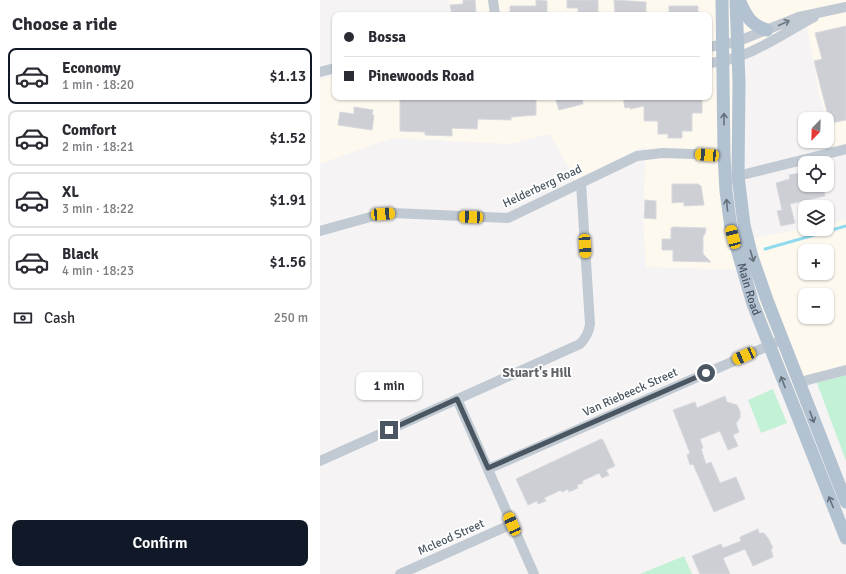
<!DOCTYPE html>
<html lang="en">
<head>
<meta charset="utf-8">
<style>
	:root { --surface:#fff; --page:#f7f7f7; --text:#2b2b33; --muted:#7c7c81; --line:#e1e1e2; --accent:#111827 }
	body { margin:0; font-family:Signika,sans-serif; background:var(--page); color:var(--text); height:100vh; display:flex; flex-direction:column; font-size:15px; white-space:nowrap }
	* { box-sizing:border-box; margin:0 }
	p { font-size:13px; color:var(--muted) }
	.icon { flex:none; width:22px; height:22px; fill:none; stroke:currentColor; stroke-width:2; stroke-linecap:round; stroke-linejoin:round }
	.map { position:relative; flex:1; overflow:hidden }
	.side { display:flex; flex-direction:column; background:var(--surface); width:320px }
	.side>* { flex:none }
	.banner { position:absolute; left:12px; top:12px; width:380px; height:88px; border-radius:8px; box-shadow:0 1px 3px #0004; display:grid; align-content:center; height:88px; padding:0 12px; background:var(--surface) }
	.needle { width:26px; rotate:203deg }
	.controls { position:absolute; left:478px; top:112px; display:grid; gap:8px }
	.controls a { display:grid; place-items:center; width:36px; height:36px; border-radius:8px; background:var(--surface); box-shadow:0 1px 3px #0004; font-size:20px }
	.end { position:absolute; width:18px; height:18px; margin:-9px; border:5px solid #4a5661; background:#fff; box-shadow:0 0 0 2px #fff }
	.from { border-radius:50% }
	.bubble { position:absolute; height:28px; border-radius:8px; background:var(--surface); box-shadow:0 1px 3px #0004; font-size:13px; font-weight:600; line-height:28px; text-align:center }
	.car { position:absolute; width:12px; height:24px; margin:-12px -6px; border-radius:5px; box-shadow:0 0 3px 1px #0007; background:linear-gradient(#f5c518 24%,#345 0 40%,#f5c518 0 76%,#345 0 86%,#f5c518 0) }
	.banner b { display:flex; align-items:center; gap:14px; height:38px; font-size:15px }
	.banner b+b { border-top:1px solid var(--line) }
	.banner i { width:10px; height:10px; background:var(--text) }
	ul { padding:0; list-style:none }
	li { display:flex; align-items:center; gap:12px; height:56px; margin:0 8px 6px; padding:0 4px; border:2px solid var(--line); border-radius:8px }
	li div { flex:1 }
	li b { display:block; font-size:15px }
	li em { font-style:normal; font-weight:600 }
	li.selected { border-color:var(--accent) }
	li>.icon { width:36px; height:36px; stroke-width:1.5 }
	h2 { padding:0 12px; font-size:18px; line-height:48px }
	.pay { display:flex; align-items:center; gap:10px; height:44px; padding:0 12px; font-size:15px }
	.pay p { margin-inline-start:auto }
	.action { display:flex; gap:8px; margin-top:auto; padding:8px 12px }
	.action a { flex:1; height:46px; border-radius:8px; background:var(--accent); color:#fff; font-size:16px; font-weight:600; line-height:46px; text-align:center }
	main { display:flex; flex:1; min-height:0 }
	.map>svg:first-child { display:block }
	.commercial { fill:#fdf9ef; fill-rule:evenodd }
	.green { fill:#c3f1d5 }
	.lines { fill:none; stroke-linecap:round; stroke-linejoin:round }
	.stream { stroke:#90daee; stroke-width:3 }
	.building { fill:#cdcfd5; stroke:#d7d9de }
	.minor { stroke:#c1cad2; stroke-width:10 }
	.major { stroke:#b3c2d1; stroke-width:13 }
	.oneway { stroke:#6e7983 }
	.oneway2 { stroke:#64717d }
	.route { stroke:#4a5661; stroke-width:5 }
	.labels { text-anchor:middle; stroke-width:3.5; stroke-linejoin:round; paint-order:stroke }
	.street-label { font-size:12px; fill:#4a5661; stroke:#fff }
	.neighbourhood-label { font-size:13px; font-weight:bold; fill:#5f6368; stroke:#fff }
</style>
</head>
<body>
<main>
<section class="side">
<h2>Choose a ride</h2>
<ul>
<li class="selected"><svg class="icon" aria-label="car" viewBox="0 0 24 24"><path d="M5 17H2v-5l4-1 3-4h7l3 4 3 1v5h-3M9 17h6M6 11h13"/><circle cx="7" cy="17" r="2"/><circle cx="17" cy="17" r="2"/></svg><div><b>Economy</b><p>1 min · 18:20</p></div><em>$1.13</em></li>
<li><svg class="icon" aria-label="car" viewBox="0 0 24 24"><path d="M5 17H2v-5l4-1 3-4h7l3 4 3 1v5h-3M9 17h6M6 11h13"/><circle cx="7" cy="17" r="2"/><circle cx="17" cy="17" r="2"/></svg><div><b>Comfort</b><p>2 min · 18:21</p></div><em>$1.52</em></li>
<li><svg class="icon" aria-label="car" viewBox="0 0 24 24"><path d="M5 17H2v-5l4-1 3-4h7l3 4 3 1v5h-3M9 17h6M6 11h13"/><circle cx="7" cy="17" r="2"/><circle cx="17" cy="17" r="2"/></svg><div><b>XL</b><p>3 min · 18:22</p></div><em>$1.91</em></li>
<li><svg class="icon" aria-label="car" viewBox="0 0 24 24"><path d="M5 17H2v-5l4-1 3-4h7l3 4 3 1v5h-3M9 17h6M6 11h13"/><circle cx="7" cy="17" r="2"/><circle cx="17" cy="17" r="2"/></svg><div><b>Black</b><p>4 min · 18:23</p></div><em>$1.56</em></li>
</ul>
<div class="pay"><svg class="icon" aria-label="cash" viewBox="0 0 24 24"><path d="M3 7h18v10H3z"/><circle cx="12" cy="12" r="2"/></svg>Cash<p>250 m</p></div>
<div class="action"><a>Confirm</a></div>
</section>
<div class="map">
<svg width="526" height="574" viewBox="0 0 526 574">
	<rect width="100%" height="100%" fill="#f5f3f3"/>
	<path class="commercial" d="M 129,0 L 526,0 L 526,150 L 513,153 L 507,119 L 499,94 L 486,21 L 413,56 L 412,174 L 414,206 L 422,241 L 485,228 L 507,229 L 507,224 L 526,220 L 526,370 L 472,384 L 439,302 L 429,270 L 326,267 L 323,219 L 326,147 L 318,149 L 255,180 L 230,134 L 190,144 L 72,138 L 0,164 L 0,80 L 15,75 L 15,97 L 389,97 L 389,15 L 130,15 ZM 485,251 L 507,251 L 507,273 L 485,273 ZM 485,295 L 507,295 L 507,317 L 485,317 Z"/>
	<path class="green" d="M 526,375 L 526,461 L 497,383 Z
		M 453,389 L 467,423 L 441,433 L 428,400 Z
		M 364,556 L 372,574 L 320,574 Z"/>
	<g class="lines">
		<path class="stream" d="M 445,249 L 526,226"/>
	</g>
	<path class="building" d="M 143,0 L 155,0 L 156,12 L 152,13 L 153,15 L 132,15 L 130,5 L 143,4 Z
		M 216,0 L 227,1 L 227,15 L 190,15 L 190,6 L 216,6 Z
		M 247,0 L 278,0 L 278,15 L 258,15 L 258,8 L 247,8 Z
		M 294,0 L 326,2 L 326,15 L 295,15 Z
		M 349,6 L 378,6 L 378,15 L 349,15 Z
		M 526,26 L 526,120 L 510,123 L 494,61 L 502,59 L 495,33 Z
		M 80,97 L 216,97 L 216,115 L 191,117 L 191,120 L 158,119 L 157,129 L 132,128 L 132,136 L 105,135 L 105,132 L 80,131 Z
		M 235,97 L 262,97 L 263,104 L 239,110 Z
		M 303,97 L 382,97 L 382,113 L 372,113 L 372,131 L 362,131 L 362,138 L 348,138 L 348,134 L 338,134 L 338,121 L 324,121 L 324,106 L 310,109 L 310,107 L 305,108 Z
		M 34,107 L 53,110 L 52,115 L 54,115 L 52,130 L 18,125 L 20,112 L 34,114 Z
		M 484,172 L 485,185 L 502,185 L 505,196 L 470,204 L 475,223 L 461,226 L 457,211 L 462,210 L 456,183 L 470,179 L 469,175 Z
		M 352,184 L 378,184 L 381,186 L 384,205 L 364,206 L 364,202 L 352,203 Z
		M 325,200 L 336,201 L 336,219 L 324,218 Z
		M 354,227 L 386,228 L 385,234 L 383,236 L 383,254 L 391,262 L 353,261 L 353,250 L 342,250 L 342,239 L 351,239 L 351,228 Z
		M 405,396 L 407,402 L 417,405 L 420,411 L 420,418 L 416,423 L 419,432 L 413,435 L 418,446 L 408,450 L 400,431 L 380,439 L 383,448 L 381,449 L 386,464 L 391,462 L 400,483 L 416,477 L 425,499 L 394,512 L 373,464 L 370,465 L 367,455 L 370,453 L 353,410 L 375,402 L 377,408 Z
		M 281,439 L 283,440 L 295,466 L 286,470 L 289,475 L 282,478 L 279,473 L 262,481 L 263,483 L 257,485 L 258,488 L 249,492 L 248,489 L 242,492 L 241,490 L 224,498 L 226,501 L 218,504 L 217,501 L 208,505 L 196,479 Z
		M 438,529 L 439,533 L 444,533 L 448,538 L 453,548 L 451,549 L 453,557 L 433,566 L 425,549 L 403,558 L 410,574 L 380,574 L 372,556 L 401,544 L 403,548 L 421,541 L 420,537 Z"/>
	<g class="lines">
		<path class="minor" d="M 173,0 L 175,15
			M 389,47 L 416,42 L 479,17 L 526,7
			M 389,63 C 428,60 460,35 494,17
			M 0,72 L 15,68
			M 418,176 L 526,149
			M 0,231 L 54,216 L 72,213 L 188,218 L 317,156 L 342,153 L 404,155
			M 480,382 L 526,370
			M 137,399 L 214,574
			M 0,461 L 260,344 C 266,338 269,332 270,324 L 261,183
			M 168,469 L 455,343
			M 80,574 L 192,524"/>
		<g class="major">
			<path id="s1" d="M 402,0 L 404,155 L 406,191 L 411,228 L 433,304 L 526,538"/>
			<path d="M 416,0 L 419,83 L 418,176 L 424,225 L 432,257 L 447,300 L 526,502"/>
			<path d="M 419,0 C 426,15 430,25 447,30"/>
		</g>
	</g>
	<defs><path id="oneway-shaft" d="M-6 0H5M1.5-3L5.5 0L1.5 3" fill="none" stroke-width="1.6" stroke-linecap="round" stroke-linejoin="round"/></defs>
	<use class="oneway" href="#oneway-shaft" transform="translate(464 23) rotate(-24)"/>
	<g class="oneway2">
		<use href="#oneway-shaft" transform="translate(404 119) rotate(-90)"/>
		<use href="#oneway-shaft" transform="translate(407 205) rotate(-96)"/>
		<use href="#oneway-shaft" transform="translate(432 256) rotate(74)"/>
		<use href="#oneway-shaft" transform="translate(463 382) rotate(-111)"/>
		<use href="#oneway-shaft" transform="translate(492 417) rotate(70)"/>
		<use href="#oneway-shaft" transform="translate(511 502) rotate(-112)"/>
	</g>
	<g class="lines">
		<path class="route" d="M 69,430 L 137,399 L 168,468 L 386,373"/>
	</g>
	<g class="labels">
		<g class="street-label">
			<text transform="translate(222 186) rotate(-25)" y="4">Helderberg Road</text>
			<text dy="4" stroke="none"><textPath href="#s1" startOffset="292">Main Road</textPath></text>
			<text transform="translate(310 392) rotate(-24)" y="4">Van Riebeeck Street</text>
			<text transform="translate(131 537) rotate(-24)" y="4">Mcleod Street</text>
		</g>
		<g class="neighbourhood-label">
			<text x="217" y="377">Stuart's Hill</text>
		</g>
	</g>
</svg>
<div class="controls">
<a><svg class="needle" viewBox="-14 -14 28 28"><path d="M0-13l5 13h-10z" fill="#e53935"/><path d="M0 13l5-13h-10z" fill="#7c7c81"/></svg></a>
<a><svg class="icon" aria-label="locate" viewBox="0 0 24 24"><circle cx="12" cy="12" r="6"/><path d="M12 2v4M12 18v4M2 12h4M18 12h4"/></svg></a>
<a><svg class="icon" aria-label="layers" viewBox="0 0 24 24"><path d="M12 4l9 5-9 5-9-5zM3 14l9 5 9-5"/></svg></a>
<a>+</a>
<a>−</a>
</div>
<i class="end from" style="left:386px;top:373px"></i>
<i class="end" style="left:69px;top:430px"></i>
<div class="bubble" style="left:36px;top:372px;width:66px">1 min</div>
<i class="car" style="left:387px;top:155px;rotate:274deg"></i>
<i class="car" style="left:63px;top:214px;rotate:86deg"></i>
<i class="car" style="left:151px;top:217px;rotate:272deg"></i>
<i class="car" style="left:413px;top:237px;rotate:345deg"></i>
<i class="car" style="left:265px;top:246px;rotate:177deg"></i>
<i class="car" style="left:424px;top:356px;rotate:246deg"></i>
<i class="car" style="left:192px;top:524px;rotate:336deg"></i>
<div class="banner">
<b><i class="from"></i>Bossa</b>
<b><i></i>Pinewoods Road</b>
</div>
</div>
</main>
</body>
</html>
